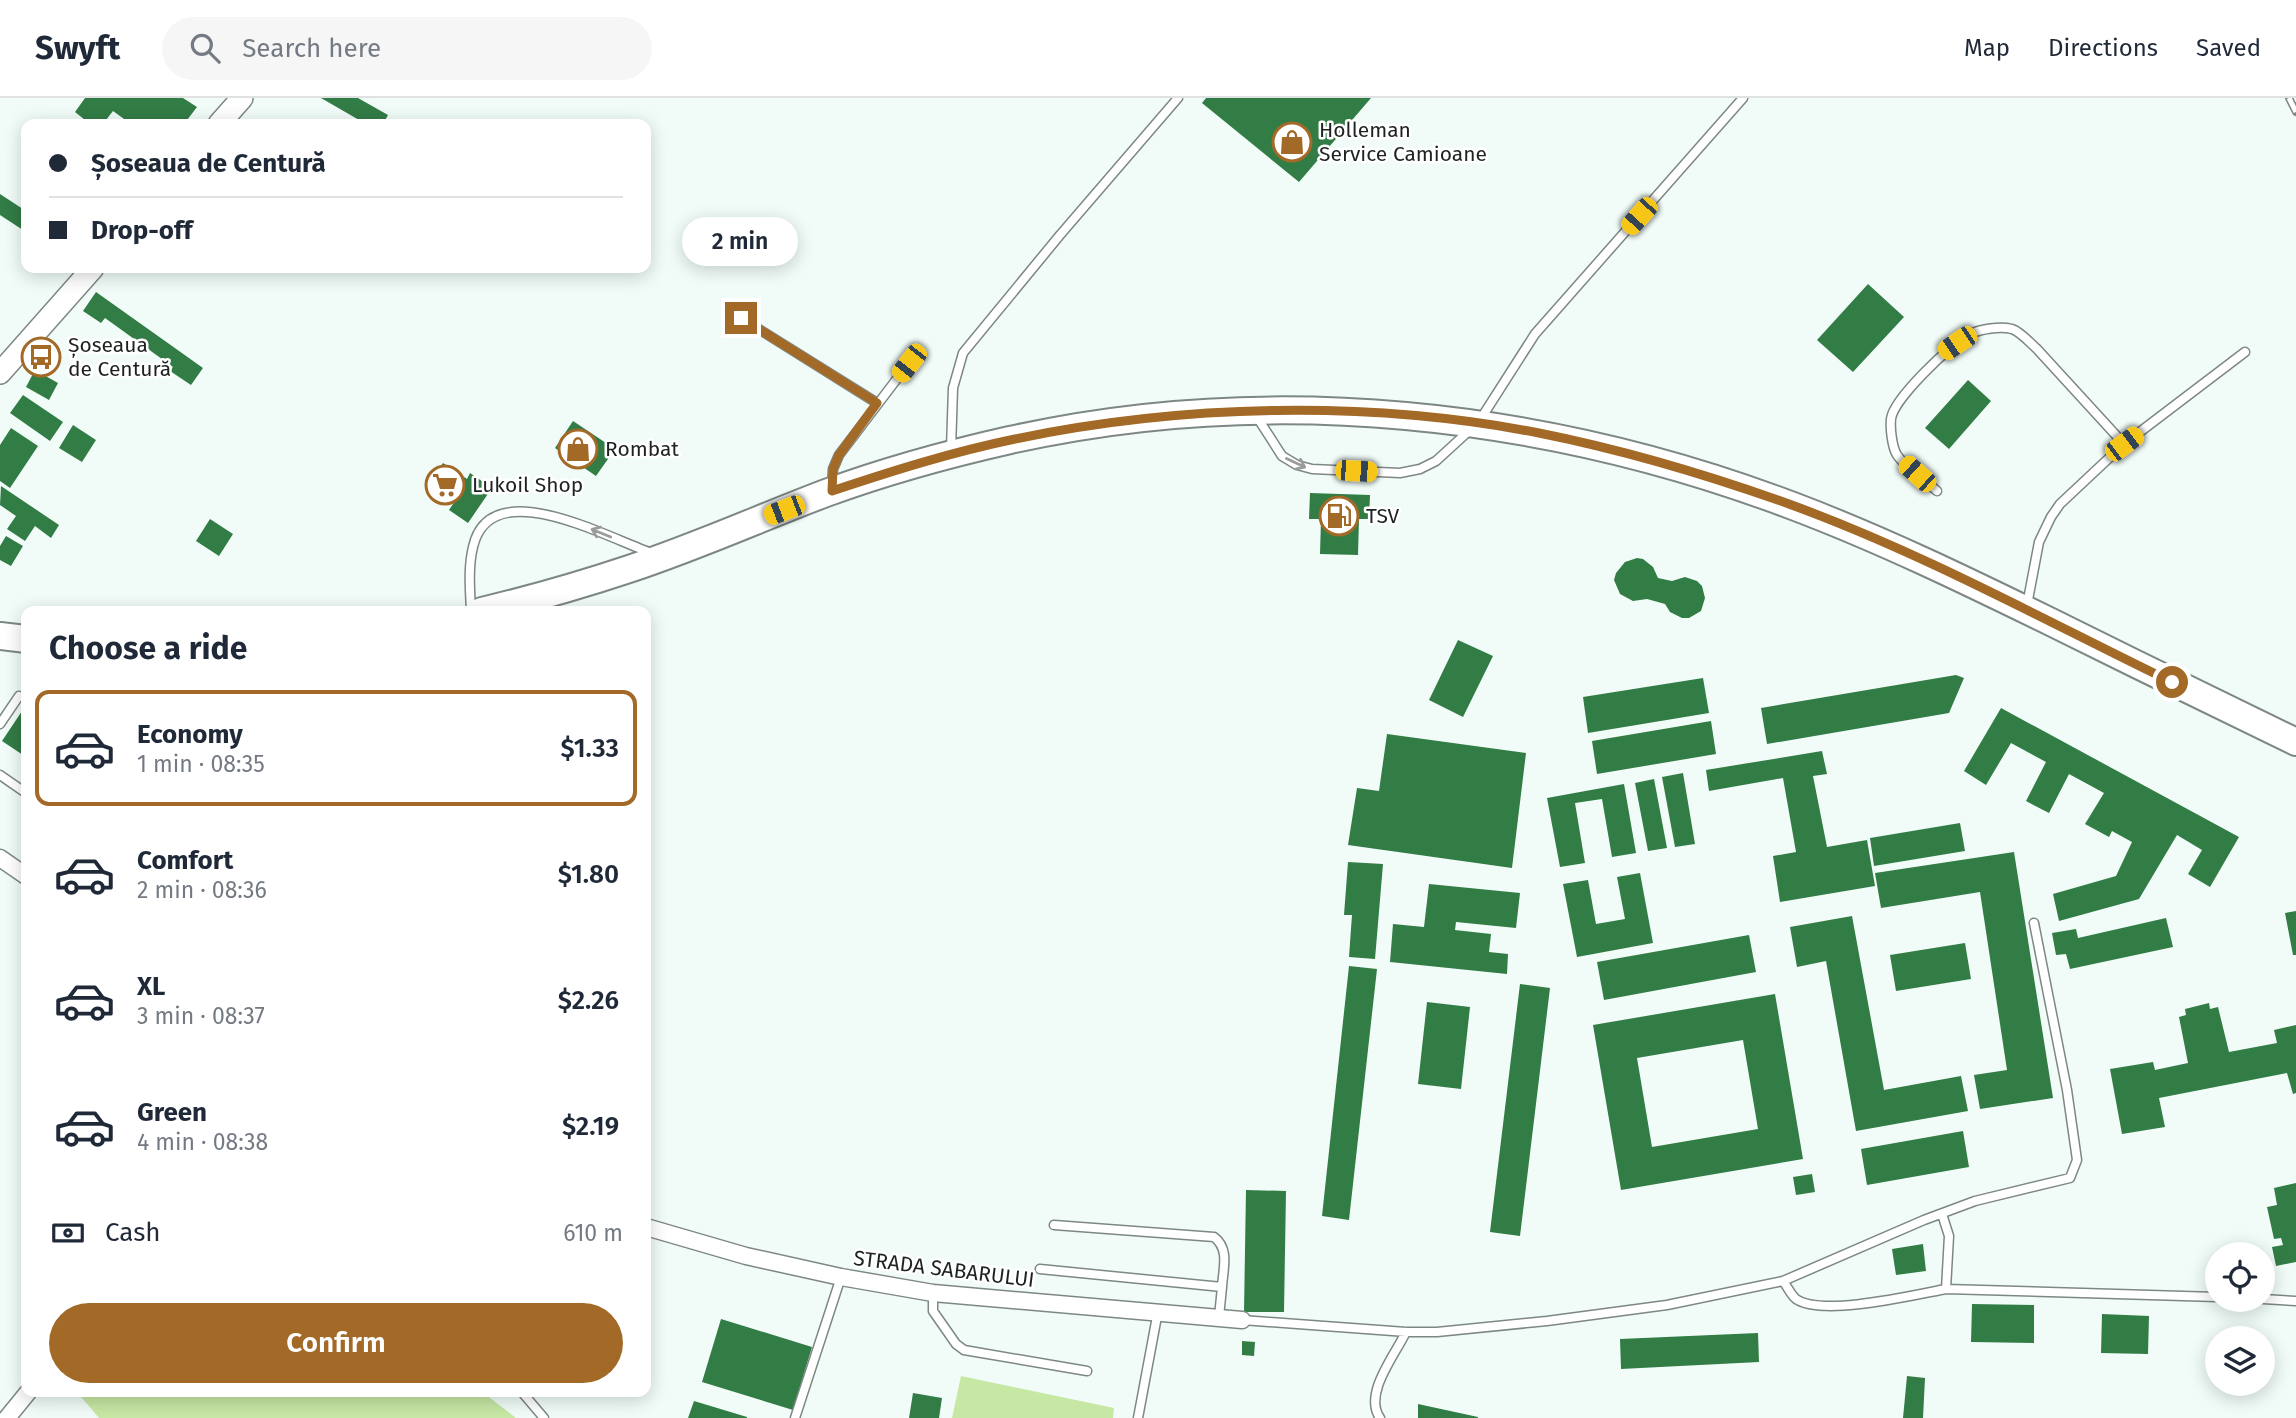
<!DOCTYPE html>
<html lang="en">
<head>
<meta charset="utf-8">
<style>
	:root { --surface:#fff; --page:#f6f6f7; --text:#1f2937; --muted:#747a83; --line:#e0e1e3; --accent:#a26927 }
	body { margin:0; font-family:"Fira Sans",sans-serif; background:var(--page); color:var(--text); height:100vh; display:flex; flex-direction:column; font-size:26px; white-space:nowrap }
	* { box-sizing:border-box; margin:0 }
	p { font-size:23px; color:var(--muted) }
	.icon { flex:none; width:38px; height:38px; fill:none; stroke:currentColor; stroke-width:2; stroke-linecap:round; stroke-linejoin:round }
	.map { position:relative; flex:1; overflow:hidden }
	.drawer { position:absolute; left:21px; top:508px; width:630px; height:791px; display:flex; flex-direction:column; background:var(--surface); border-radius:14px; box-shadow:0 4px 18px #0003 }
	.drawer>* { flex:none }
	.hud { position:absolute; left:21px; top:21px; width:630px; height:154px; border-radius:14px; box-shadow:0 4px 18px #0003; display:grid; align-content:center; height:154px; padding:0 28px; background:var(--surface) }
	.buttons { position:absolute; left:2205px; top:1144px; display:grid; gap:14px }
	.buttons a { display:grid; place-items:center; width:70px; height:70px; border-radius:50%; background:var(--surface); box-shadow:0 4px 18px #0003; font-size:35px }
	.end { position:absolute; width:32px; height:32px; margin:-16px; border:9px solid #a26927; background:#fff; box-shadow:0 0 0 4px #fff }
	.from { border-radius:50% }
	.bubble { position:absolute; height:49px; border-radius:24px; background:var(--surface); box-shadow:0 4px 18px #0003; font-size:23px; font-weight:600; line-height:49px; text-align:center }
	.car { position:absolute; width:21px; height:42px; margin:-21px -10px; border-radius:9px; box-shadow:0 0 5px 2px #0007; background:linear-gradient(#f5c518 24%,#345 0 40%,#f5c518 0 76%,#345 0 86%,#f5c518 0) }
	.hud b { display:flex; align-items:center; gap:24px; height:66px; font-size:26px }
	.hud b+b { border-top:2px solid var(--line) }
	.hud i { width:18px; height:18px; background:var(--text) }
	ul { padding:0; list-style:none }
	li { display:flex; align-items:center; gap:21px; height:116px; margin:0 14px 10px; padding:0 14px; border:4px solid transparent; border-radius:14px }
	li div { flex:1 }
	li b { display:block; font-size:26px }
	li em { font-style:normal; font-weight:600 }
	li.current { border-color:var(--accent) }
	li>.icon { width:63px; height:63px; stroke-width:1.5 }
	h2 { padding:0 28px; font-size:32px; line-height:84px }
	.pay { display:flex; align-items:center; gap:18px; height:77px; padding:0 28px; font-size:26px }
	.pay p { margin-inline-start:auto }
	.button { display:flex; gap:14px; margin-top:auto; padding:14px 28px }
	.button a { flex:1; height:80px; border-radius:42px; background:var(--accent); color:#fff; font-size:28px; font-weight:600; line-height:80px; text-align:center }
	header { display:flex; align-items:center; gap:42px; box-sizing:border-box; height:98px; padding:0 35px; background:var(--surface); border-bottom:2px solid var(--line) }
	header strong { font-size:33px }
	nav { display:flex; gap:38px; margin-inline-start:auto; font-size:24px }
	.search { width:490px; height:63px; background:var(--page); display:flex; align-items:center; gap:18px; box-sizing:border-box; padding:0 24px; border-radius:38px; color:var(--muted); font-size:26px }
	.map>svg:first-child { display:block }
	.green { fill:#c7e7a4 }
	.building { fill:#327c46; fill-rule:evenodd }
	.lines { fill:none; stroke-linecap:round; stroke-linejoin:round }
	.service-casing { stroke:#7d8783; stroke-width:11 }
	.minor-casing { stroke:#7d8783; stroke-width:19 }
	.tertiary-casing { stroke:#7d8783; stroke-width:24 }
	.primary-casing { stroke:#7d8783; stroke-width:30 }
	.service { stroke:#fff; stroke-width:8 }
	.minor { stroke:#fff; stroke-width:16 }
	.tertiary { stroke:#fff; stroke-width:21 }
	.primary { stroke:#fff; stroke-width:26 }
	.rail-casing { stroke:#7e8583; stroke-width:8 }
	.rail { stroke:#fff; stroke-width:5; stroke-dasharray:16; stroke-linecap:butt }
	.oneway { stroke:#9a9c9b }
	.route { stroke:#a26927; stroke-width:9 }
	.labels { text-anchor:middle; stroke-width:5; stroke-linejoin:round; paint-order:stroke }
	.poi-label { font-size:21px; fill:#1e2221; stroke:#fff; text-anchor:start }
	.street-label { font-size:21px; fill:#1e2221; stroke:#fff }
</style>
</head>
<body>
<header>
<strong>Swyft</strong>
<div class="search"><svg class="icon" aria-label="search" viewBox="0 0 24 24"><circle cx="10" cy="10" r="6"/><path d="M15 15l6 6"/></svg>Search here</div>
<nav><a>Map</a><a>Directions</a><a>Saved</a></nav>
</header>
<div class="map">
<svg width="2296" height="1320" viewBox="0 0 2296 1320">
	<rect width="100%" height="100%" fill="#f1fcf8"/>
	<path class="green" d="M 961,1278 L 1114,1310 L 1113,1320 L 952,1320 Z
		M 76,1293 L 481,1293 L 516,1320 L 99,1320 Z"/>
	<path class="building" d="M 85,0 L 183,0 L 197,9 L 184,26 L 131,26 L 113,13 L 106,22 L 112,26 L 82,26 L 85,22 L 75,14 Z
		M 321,0 L 358,0 L 388,17 L 383,26 L 366,26 Z
		M 1206,0 L 1371,0 L 1299,84 L 1202,5 Z
		M 0,96 L 26,113 L 26,134 L 0,117 Z
		M 1868,186 L 1904,219 L 1853,274 L 1817,242 Z
		M 96,194 L 203,270 L 191,287 L 170,273 L 173,269 L 105,220 L 101,225 L 83,213 Z
		M 35,272 L 58,285 L 49,302 L 26,289 Z
		M 1968,282 L 1991,303 L 1949,351 L 1925,330 Z
		M 23,297 L 63,324 L 50,343 L 10,315 Z
		M 573,323 L 615,351 L 596,378 L 555,350 Z
		M 73,327 L 96,342 L 82,364 L 59,350 Z
		M 11,330 L 38,348 L 10,390 L 0,383 L 0,347 Z
		M 443,365 L 467,381 L 470,375 L 492,390 L 468,425 L 449,412 L 455,403 L 428,386 Z
		M 1,388 L 59,427 L 51,440 L 35,428 L 25,443 L 7,431 L 16,418 L 0,407 Z
		M 1310,395 L 1370,397 L 1369,421 L 1359,421 L 1358,457 L 1320,456 L 1321,421 L 1309,421 Z
		M 210,421 L 233,436 L 219,458 L 196,443 Z
		M 6,438 L 23,448 L 11,468 L 0,462 L 0,448 Z
		M 1637,460 L 1643,461 L 1653,469 L 1658,480 L 1672,483 L 1685,479 L 1697,483 L 1702,488 L 1705,500 L 1701,513 L 1689,520 L 1682,520 L 1670,514 L 1665,506 L 1647,501 L 1633,503 L 1620,496 L 1614,482 L 1616,475 L 1625,464 Z
		M 1458,542 L 1493,558 L 1463,619 L 1429,602 Z
		M 1956,577 L 1964,580 L 1949,615 L 1767,646 L 1761,610 Z
		M 1703,580 L 1709,615 L 1588,635 L 1583,599 Z
		M 26,607 L 26,659 L 2,643 Z
		M 2001,610 L 2239,739 L 2210,789 L 2188,776 L 2202,752 L 2177,737 L 2139,801 L 2059,823 L 2053,796 L 2116,778 L 2132,744 L 2112,733 L 2109,739 L 2085,726 L 2104,695 L 2069,676 L 2049,715 L 2026,703 L 2046,664 L 2011,645 L 1986,687 L 1964,673 Z
		M 1711,623 L 1716,656 L 1597,676 L 1592,643 Z
		M 1387,636 L 1526,655 L 1512,770 L 1348,747 L 1357,690 L 1379,693 Z
		M 1822,653 L 1827,676 L 1813,678 L 1827,749 L 1867,742 L 1875,788 L 1780,804 L 1773,758 L 1796,754 L 1783,680 L 1709,693 L 1706,672 Z
		M 1683,675 L 1695,746 L 1675,749 L 1662,679 Z
		M 1654,681 L 1667,750 L 1648,753 L 1635,685 Z
		M 1624,686 L 1636,755 L 1612,759 L 1602,701 L 1575,705 L 1585,765 L 1560,769 L 1547,700 Z
		M 1960,725 L 1965,753 L 1874,768 L 1870,740 Z
		M 2014,754 L 2053,1000 L 1980,1011 L 1974,977 L 2007,972 L 1980,794 L 1881,810 L 1875,775 Z
		M 1348,764 L 1383,766 L 1375,861 L 1349,859 L 1352,817 L 1344,817 Z
		M 1640,775 L 1653,845 L 1577,859 L 1563,786 L 1588,782 L 1596,826 L 1625,821 L 1617,779 Z
		M 1429,786 L 1520,795 L 1516,830 L 1456,824 L 1455,832 L 1491,836 L 1489,854 L 1508,856 L 1507,876 L 1390,864 L 1393,826 L 1424,829 Z
		M 2296,813 L 2296,857 L 2293,857 L 2285,815 Z
		M 1852,818 L 1884,992 L 1961,978 L 1968,1013 L 1856,1033 L 1826,863 L 1797,869 L 1790,829 Z
		M 2166,820 L 2173,849 L 2070,871 L 2066,856 L 2056,857 L 2052,835 L 2076,831 L 2078,840 Z
		M 1749,837 L 1756,874 L 1604,902 L 1597,864 Z
		M 1965,845 L 1971,881 L 1896,893 L 1890,857 Z
		M 1349,868 L 1377,871 L 1349,1122 L 1322,1118 Z
		M 1520,886 L 1550,890 L 1520,1138 L 1490,1134 Z
		M 1775,896 L 1803,1061 L 1621,1092 L 1593,927 ZM 1743,942 L 1758,1031 L 1652,1049 L 1637,960 Z
		M 1427,904 L 1470,909 L 1461,991 L 1418,986 Z
		M 2209,905 L 2210,911 L 2218,909 L 2229,954 L 2277,945 L 2274,932 L 2296,927 L 2296,995 L 2293,996 L 2287,975 L 2159,1000 L 2165,1029 L 2122,1036 L 2110,971 L 2153,964 L 2155,972 L 2188,965 L 2179,919 L 2186,917 L 2185,911 Z
		M 1963,1033 L 1969,1069 L 1867,1087 L 1861,1051 Z
		M 1812,1076 L 1815,1094 L 1796,1097 L 1793,1079 Z
		M 2296,1085 L 2296,1164 L 2276,1168 L 2272,1149 L 2283,1147 L 2281,1140 L 2274,1141 L 2267,1109 L 2277,1107 L 2274,1090 Z
		M 1246,1092 L 1286,1093 L 1284,1214 L 1244,1214 Z
		M 1923,1146 L 1926,1173 L 1896,1177 L 1892,1151 Z
		M 1972,1206 L 2034,1207 L 2034,1245 L 1971,1244 Z
		M 2102,1216 L 2149,1218 L 2148,1256 L 2101,1255 Z
		M 721,1221 L 812,1249 L 793,1312 L 702,1284 Z
		M 1758,1235 L 1759,1264 L 1621,1271 L 1620,1241 Z
		M 1242,1243 L 1255,1244 L 1254,1258 L 1242,1257 Z
		M 1907,1278 L 1925,1280 L 1923,1320 L 1903,1320 Z
		M 913,1295 L 942,1300 L 939,1320 L 909,1320 Z
		M 694,1303 L 747,1319 L 747,1320 L 688,1320 Z
		M 1418,1306 L 1478,1319 L 1478,1320 L 1418,1320 Z"/>
	<g class="lines">
		<defs>
			<path id="service" d="M 741,220 L 877,305
				M 1257,319 L 1282,358 L 1297,367 L 1312,371 L 1400,375 L 1420,371 L 1436,363 L 1471,331
				M 1480,322 L 1535,236 L 1743,0
				M 951,351 L 953,290 L 963,255 L 1060,137 L 1178,0
				M 832,387 L 833,371 L 839,357 L 909,265
				M 1937,393 C 1926,383 1905,369 1897,357 C 1892,349 1890,330 1891,321 C 1893,301 1952,245 1970,236 C 1981,231 2000,228 2012,231 C 2021,234 2030,245 2037,251 L 2124,346
				M 2027,507 L 2039,444 L 2051,419 L 2060,406 L 2124,346 L 2245,254
				M 471,513 C 470,492 468,469 473,449 C 490,373 609,441 652,455
				M 0,626 L 19,598
				M 0,677 L 26,695
				M 1054,1127 L 1214,1139 C 1230,1151 1223,1171 1222,1189
				M 1040,1171 L 1222,1189 L 1219,1219
				M 1783,1183 C 1787,1188 1791,1197 1796,1201 C 1822,1219 1914,1197 1946,1191 L 1949,1138 L 1942,1116
				M 1946,1191 L 2217,1199
				M 933,1195 L 933,1213 L 956,1246 L 964,1252 L 1087,1273
				M 2263,1201 L 2296,1203
				M 1242,1222 L 1406,1234 L 1437,1234 L 1547,1223 L 1667,1207 L 1783,1183 L 1924,1122 L 1975,1103 L 2070,1080 L 2077,1062 L 2067,992 L 2034,825
				M 521,1293 L 544,1320
				M 795,1320 L 841,1179
				M 1138,1320 L 1158,1213
				M 1380,1320 C 1363,1296 1395,1257 1406,1234"/>
			<path id="minor" d="M 0,760 L 26,778
				M 646,1129 L 746,1158 L 841,1179 L 933,1195 L 1242,1222
				M 7,1320 L 29,1293"/>
			<path id="tertiary" d="M 219,26 L 242,0
				M 0,275 L 93,170"/>
			<path id="primary" d="M 482,513 C 532,501 581,487 629,471 C 696,449 760,420 826,395 C 886,373 948,356 1010,342 C 1270,284 1545,314 1793,408 C 1883,442 1969,484 2055,526 C 2135,566 2216,605 2296,644
				M 0,538 L 26,541"/>
		</defs>
		<use href="#service" class="service-casing"/>
		<use href="#minor" class="minor-casing"/>
		<use href="#tertiary" class="tertiary-casing"/>
		<use href="#primary" class="primary-casing"/>
		<use href="#service" class="service"/>
		<use href="#minor" class="minor"/>
		<use href="#tertiary" class="tertiary"/>
		<use href="#primary" class="primary"/>
		<defs>
			<path id="rail" d="M 2289,0 L 2296,14"/>
		</defs>
		<use href="#rail" class="rail-casing"/>
		<use href="#rail" class="rail"/>
	</g>
	<defs><path id="oneway-shaft" d="M-6 0H5M1.5-3L5.5 0L1.5 3" fill="none" stroke-width="1.6" stroke-linecap="round" stroke-linejoin="round" transform="scale(1.75)"/></defs>
	<g class="oneway">
		<use href="#oneway-shaft" transform="translate(1296 365) rotate(25)"/>
		<use href="#oneway-shaft" transform="translate(601 435) rotate(-158)"/>
	</g>
	<g class="lines">
		<path class="route" d="M 741,220 L 877,305 L 839,357 L 833,371 L 832,393 C 892,373 952,354 1015,341 C 1184,306 1369,302 1539,335 C 1624,352 1708,377 1789,406 C 1921,454 2046,523 2172,584"/>
	</g>
	<defs>
		<symbol id="shop-ring" viewBox="-11 -11 22 22"><circle r="9.5" fill="#fff" stroke="#a26927" stroke-width="1.5"/><path d="M-5-2.5h2.3a2.7 3.5 0 0 1 5.4 0H5L5.5 6h-11ZM-1.5-2.5h3a1.5 2.3 0 0 0-3 0Z" fill="#a26927"/></symbol>
		<symbol id="bus-ring" viewBox="-11 -11 22 22"><circle r="9.5" fill="#fff" stroke="#a26927" stroke-width="1.5"/><path d="M-5-6H5V4H4V6H2V4H-2V6H-4V4H-5ZM-3.5-4V0h7V-4ZM-3.5 1.2v1.5H-2V1.2ZM2 1.2v1.5H3.5V1.2Z" fill="#a26927"/></symbol>
		<symbol id="supermarket-ring" viewBox="-11 -11 22 22"><circle r="9.5" fill="#fff" stroke="#a26927" stroke-width="1.5"/><path d="M-6-5.5h2.5l.6 2H6L4.5 2H-2.5L-4.4-4H-6ZM-1.5 3.2a1.3 1.3 0 1 0 .1 0ZM3 3.2a1.3 1.3 0 1 0 .1 0Z" fill="#a26927"/></symbol>
		<symbol id="fuel-ring" viewBox="-11 -11 22 22"><circle r="9.5" fill="#fff" stroke="#a26927" stroke-width="1.5"/><path d="M-5.5-6h7V0h2V4h1.3V-2.5L3-4.5l.8-.8L6-3V5H2.5V1h-1V6h-7ZM-4.2-4.7v3.2H.2V-4.7Z" fill="#a26927"/></symbol>
	</defs>
	<g fill-rule="evenodd">
		<use href="#shop-ring" x="1270" y="22" width="44" height="44"/>
		<use href="#bus-ring" x="19" y="237" width="44" height="44"/>
		<use href="#shop-ring" x="556" y="329" width="44" height="44"/>
		<use href="#supermarket-ring" x="423" y="365" width="44" height="44"/>
		<use href="#fuel-ring" x="1317" y="396" width="44" height="44"/>
	</g>
	<g class="labels">
		<g class="poi-label">
			<text x="1319" y="39">Holleman<tspan x="1319" dy="24">Service Camioane</tspan></text>
			<text x="68" y="254">Șoseaua<tspan x="68" dy="24">de Centură</tspan></text>
			<text x="605" y="358">Rombat</text>
			<text x="472" y="394">Lukoil Shop</text>
			<text x="1366" y="425">TSV</text>
		</g>
		<g class="street-label">
			<text transform="translate(944 1171) rotate(7)" y="7">STRADA SABARULUI</text>
		</g>
	</g>
</svg>
<div class="buttons">
<a><svg class="icon" aria-label="locate" viewBox="0 0 24 24"><circle cx="12" cy="12" r="6"/><path d="M12 2v4M12 18v4M2 12h4M18 12h4"/></svg></a>
<a><svg class="icon" aria-label="layers" viewBox="0 0 24 24"><path d="M12 4l9 5-9 5-9-5zM3 14l9 5 9-5"/></svg></a>
</div>
<i class="end from" style="left:2172px;top:584px"></i>
<i class="end" style="left:741px;top:220px"></i>
<div class="bubble" style="left:682px;top:119px;width:116px">2 min</div>
<i class="car" style="left:1639px;top:118px;rotate:222deg"></i>
<i class="car" style="left:1957px;top:245px;rotate:236deg"></i>
<i class="car" style="left:909px;top:265px;rotate:218deg"></i>
<i class="car" style="left:2124px;top:346px;rotate:53deg"></i>
<i class="car" style="left:1356px;top:373px;rotate:93deg"></i>
<i class="car" style="left:1917px;top:376px;rotate:312deg"></i>
<i class="car" style="left:784px;top:412px;rotate:249deg"></i>
<div class="hud">
<b><i class="from"></i>Șoseaua de Centură</b>
<b><i></i>Drop-off</b>
</div>
<section class="drawer">
<h2>Choose a ride</h2>
<ul>
<li class="current"><svg class="icon" aria-label="car" viewBox="0 0 24 24"><path d="M5 17H2v-5l4-1 3-4h7l3 4 3 1v5h-3M9 17h6M6 11h13"/><circle cx="7" cy="17" r="2"/><circle cx="17" cy="17" r="2"/></svg><div><b>Economy</b><p>1 min · 08:35</p></div><em>$1.33</em></li>
<li><svg class="icon" aria-label="car" viewBox="0 0 24 24"><path d="M5 17H2v-5l4-1 3-4h7l3 4 3 1v5h-3M9 17h6M6 11h13"/><circle cx="7" cy="17" r="2"/><circle cx="17" cy="17" r="2"/></svg><div><b>Comfort</b><p>2 min · 08:36</p></div><em>$1.80</em></li>
<li><svg class="icon" aria-label="car" viewBox="0 0 24 24"><path d="M5 17H2v-5l4-1 3-4h7l3 4 3 1v5h-3M9 17h6M6 11h13"/><circle cx="7" cy="17" r="2"/><circle cx="17" cy="17" r="2"/></svg><div><b>XL</b><p>3 min · 08:37</p></div><em>$2.26</em></li>
<li><svg class="icon" aria-label="car" viewBox="0 0 24 24"><path d="M5 17H2v-5l4-1 3-4h7l3 4 3 1v5h-3M9 17h6M6 11h13"/><circle cx="7" cy="17" r="2"/><circle cx="17" cy="17" r="2"/></svg><div><b>Green</b><p>4 min · 08:38</p></div><em>$2.19</em></li>
</ul>
<div class="pay"><svg class="icon" aria-label="cash" viewBox="0 0 24 24"><path d="M3 7h18v10H3z"/><circle cx="12" cy="12" r="2"/></svg>Cash<p>610 m</p></div>
<div class="button"><a>Confirm</a></div>
</section>
</div>
</body>
</html>
